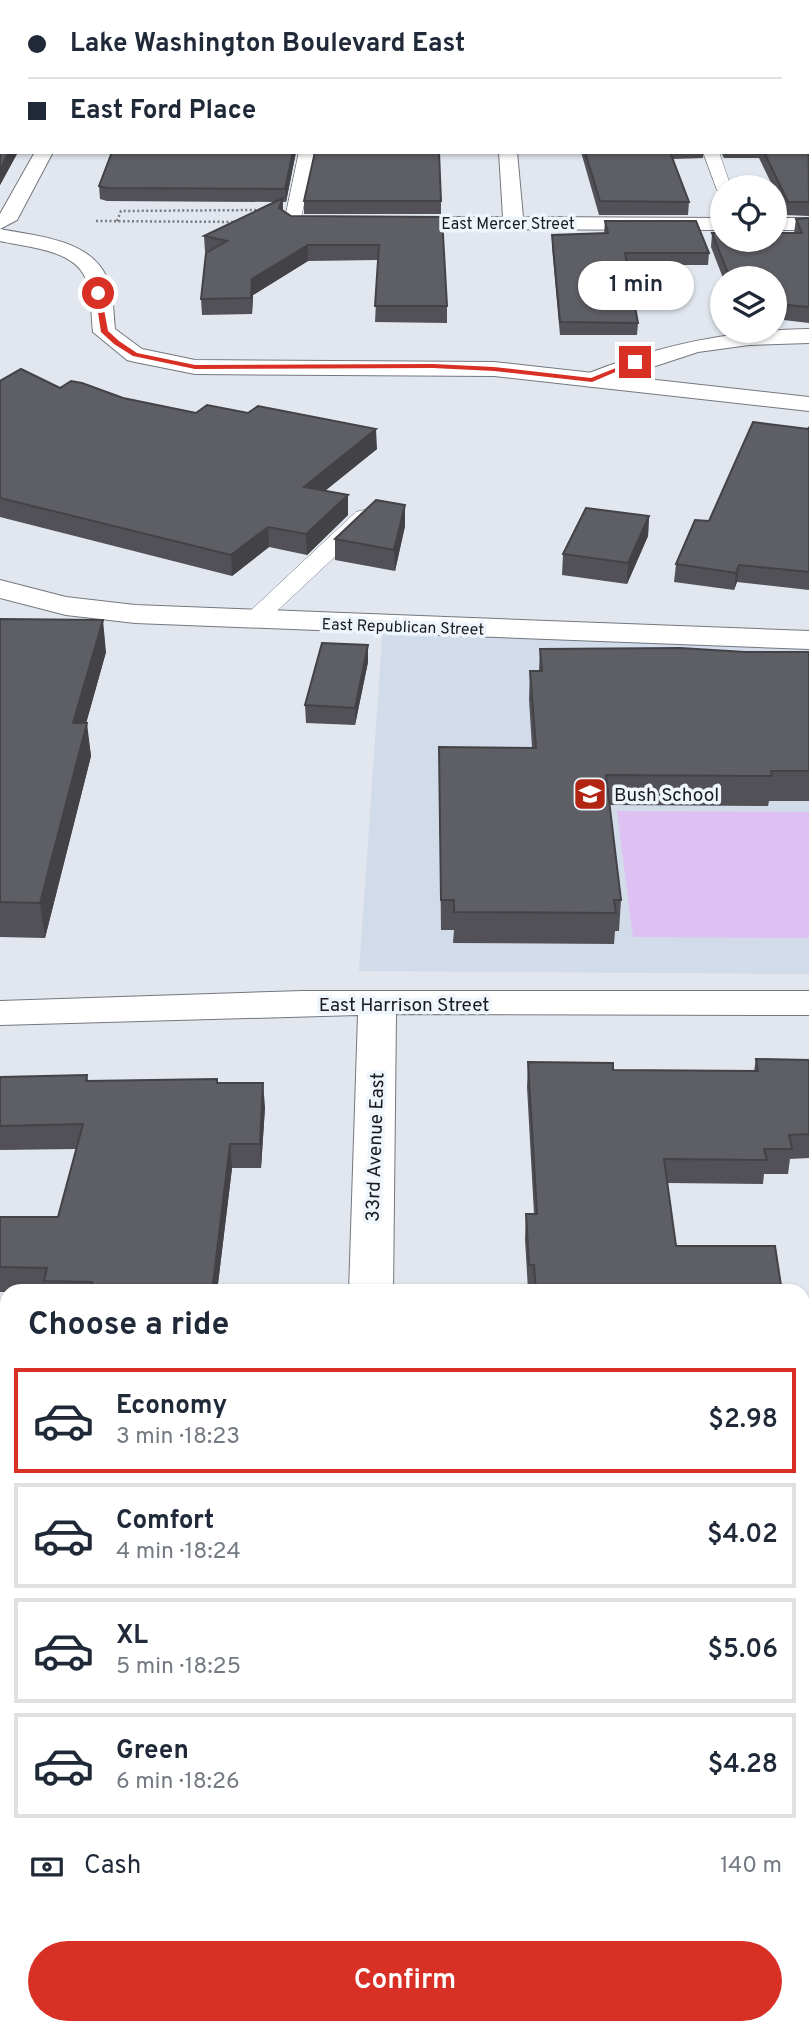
<!DOCTYPE html>
<html lang="en">
<head>
<meta charset="utf-8">
<style>
	:root { --surface:#fff; --page:#f6f6f7; --text:#1f2937; --muted:#747a83; --line:#e0e1e3; --accent:#d93025 }
	body { margin:0; font-family:Overpass,sans-serif; background:var(--page); color:var(--text); height:100vh; display:flex; flex-direction:column; font-size:26px; white-space:nowrap }
	* { box-sizing:border-box; margin:0 }
	p { font-size:23px; color:var(--muted) }
	.icon { flex:none; width:38px; height:38px; fill:none; stroke:currentColor; stroke-width:2; stroke-linecap:round; stroke-linejoin:round }
	.map { position:relative; flex:1; overflow:hidden }
	.side { position:absolute; left:0px; top:1284px; width:810px; height:751px; display:flex; flex-direction:column; background:var(--surface); border-radius:21px 21px 0 0; box-shadow:0 2px 5px #0004 }
	.side>* { flex:none }
	.top-card { position:absolute; left:0px; top:0px; width:810px; height:154px; box-shadow:0 2px 5px #0004; display:grid; align-content:center; height:154px; padding:0 28px; background:var(--surface) }
	.controls { position:absolute; left:710px; top:175px; display:grid; gap:14px }
	.controls a { display:grid; place-items:center; width:77px; height:77px; border-radius:50%; background:var(--surface); box-shadow:0 2px 5px #0004; font-size:35px }
	.end { position:absolute; width:32px; height:32px; margin:-16px; border:9px solid #d93025; background:#fff; box-shadow:0 0 0 4px #fff }
	.from { border-radius:50% }
	.bubble { position:absolute; height:49px; border-radius:24px; background:var(--surface); box-shadow:0 2px 5px #0004; font-size:23px; font-weight:600; line-height:49px; text-align:center }
	.top-card b { display:flex; align-items:center; gap:24px; height:66px; font-size:26px }
	.top-card b+b { border-top:2px solid var(--line) }
	.top-card i { width:18px; height:18px; background:var(--text) }
	ul { padding:0; list-style:none }
	li { display:flex; align-items:center; gap:21px; height:105px; margin:0 14px 10px; padding:0 14px; border:4px solid var(--line); border-radius:0px }
	li div { flex:1 }
	li b { display:block; font-size:26px }
	li em { font-style:normal; font-weight:600 }
	li.on { border-color:var(--accent) }
	li>.icon { width:63px; height:63px; stroke-width:1.5 }
	h2 { padding:0 28px; font-size:32px; line-height:84px }
	.pay { display:flex; align-items:center; gap:18px; height:77px; padding:0 28px; font-size:26px }
	.pay p { margin-inline-start:auto }
	.button { display:flex; gap:14px; margin-top:auto; padding:14px 28px }
	.button a { flex:1; height:80px; border-radius:42px; background:var(--accent); color:#fff; font-size:28px; font-weight:600; line-height:80px; text-align:center }
	.map>svg:first-child { display:block }
	.built { fill:#d1dbe9 }
	.green { fill:#dfc0f2 }
	.lines { fill:none; stroke-linecap:round; stroke-linejoin:round }
	.service-casing { stroke:#73777e; stroke-width:1 }
	.minor-casing { stroke:#73777e; stroke-width:2 }
	.secondary-casing { stroke:#73777e; stroke-width:2 }
	.path { stroke:#777a7f; stroke-width:2.5; stroke-dasharray:2 2.5; stroke-linecap:butt }
	.service { fill:#fff; fill-rule:evenodd }
	.minor { fill:#fff; fill-rule:evenodd }
	.secondary { fill:#fff; fill-rule:evenodd }
	.wall { fill:#515157 }
	.shaded-wall { fill:#424247 }
	.building { fill:#5e5e65; stroke:#424247; stroke-width:2 }
	.route { fill:#d93025 }
	.labels { text-anchor:middle; stroke-width:7; stroke-linejoin:round; paint-order:stroke }
	.far-street-label { font-size:16px; fill:#1b1c1f; stroke:#eff5fc }
	.poi-label { font-size:19px; fill:#1b1c1f; stroke:#eff5fc; text-anchor:start }
	.street-label { font-size:19px; fill:#1b1c1f; stroke:#eff5fc }
</style>
</head>
<body>
<div class="map">
<svg width="809" height="2034" viewBox="0 0 809 2034">
	<rect width="100%" height="100%" fill="#e2e7ef"/>
	<path class="built" d="M 383,625 L 809,640 L 809,974 L 359,971 Z"/>
	<path class="green" d="M 617,811 L 809,812 L 809,938 L 633,937 Z"/>
	<g class="lines">
		<defs>
			<path id="service" d="M 299,152 L 315,152 L 300,223 L 292,228 L 284,223 Z
				M 703,152 L 719,152 L 731,187 L 723,187 L 723,192 L 717,190 Z
				M 364,510 L 372,512 L 375,517 L 372,522 L 263,624 L 247,624 L 243,619 L 247,614 L 356,512 Z"/>
			<path id="minor" d="M 486,0 L 502,0 L 502,2 L 486,2 Z
				M 808,57 L 809,57 L 809,67 L 808,67 Z
				M 35,152 L 53,152 L 17,220 L 0,229 L 0,214 Z
				M 499,152 L 517,152 L 523,217 L 723,218 L 723,230 L 389,229 L 379,223 L 389,217 L 503,217 Z
				M 775,218 L 809,218 L 809,230 L 775,230 Z
				M 809,329 L 809,343 L 749,345 L 698,352 L 592,387 L 584,385 L 580,380 L 584,375 C 658,345 730,330 809,329 Z
				M 0,580 L 66,597 L 135,605 L 809,631 L 809,649 L 135,623 L 66,615 L 0,598 Z
				M 303,991 L 809,991 L 809,1015 L 396,1014 L 393,1292 L 349,1292 L 358,1015 L 0,1025 L 0,1001 Z
				M 315,2028 L 377,2028 L 375,2034 L 313,2034 Z"/>
			<path id="secondary" d="M 0,229 C 35,236 89,239 106,276 C 114,292 113,312 115,329 L 142,349 L 195,360 L 494,362 L 809,397 L 809,411 L 494,376 L 195,374 L 135,362 L 127,360 L 93,332 C 91,314 92,293 85,277 C 72,249 26,247 0,241 Z"/>
		</defs>
		<use href="#service" class="service-casing"/>
		<use href="#minor" class="minor-casing"/>
		<use href="#secondary" class="secondary-casing"/>
		<path class="path" d="M 96,221 L 238,222
			M 117,221 L 121,211 L 256,210"/>
		<use href="#service" class="service"/>
		<use href="#minor" class="minor"/>
		<use href="#secondary" class="secondary"/>
	</g>
	<path class="wall" d="M 0,0 L 150,0 L 141,2 L 2,2 L 2,152 L 18,152 L 0,185 Z
		M 809,90 L 809,216 L 786,215 L 775,192 L 775,187 L 773,187 L 759,158 L 724,158 L 721,152 L 808,152 Z
		M 296,152 L 286,202 L 283,202 L 283,211 L 291,216 L 442,217 L 447,306 L 447,323 L 375,322 L 378,260 L 308,261 L 253,295 L 252,314 L 202,315 L 201,299 L 208,252 L 205,252 L 204,236 L 276,202 L 107,201 L 100,199 L 99,186 Z
		M 581,152 L 703,152 L 703,158 L 673,159 L 689,202 L 688,215 L 599,215 Z
		M 304,201 L 441,201 L 441,214 L 304,214 Z
		M 809,218 L 809,323 L 775,319 L 775,278 L 723,278 L 711,247 L 712,233 L 794,233 L 796,219 Z
		M 605,221 L 709,253 L 708,265 L 627,265 L 638,323 L 637,335 L 560,335 L 552,247 L 552,235 L 604,233 Z
		M 0,381 L 60,388 L 123,398 L 377,449 L 324,491 L 348,515 L 307,555 L 269,547 L 232,576 L 0,517 Z
		M 809,427 L 809,590 L 737,582 L 734,590 L 674,582 L 676,564 L 709,521 Z
		M 649,516 L 648,536 L 627,584 L 562,575 L 563,554 Z
		M 405,526 L 395,571 L 335,560 L 335,539 Z
		M 0,616 L 0,619 L 106,652 L 86,723 L 91,756 L 45,938 L 0,937 Z
		M 540,649 L 809,652 L 809,801 L 769,801 L 768,806 L 609,805 L 621,900 L 619,931 L 615,931 L 614,944 L 453,943 L 454,930 L 441,930 L 439,747 L 532,748 L 529,699 L 530,671 L 539,671 Z
		M 368,662 L 355,725 L 306,723 L 305,705 Z
		M 756,1059 L 809,1060 L 809,1158 L 790,1159 L 788,1174 L 764,1174 L 763,1184 L 667,1183 L 676,1246 L 782,1292 L 533,1292 L 533,1290 L 528,1290 L 525,1239 L 526,1214 L 534,1214 L 527,1087 L 528,1062 L 613,1070 L 754,1071 Z
		M 87,1075 L 88,1081 L 218,1083 L 265,1107 L 261,1168 L 232,1168 L 217,1292 L 0,1292 L 0,1217 L 58,1217 L 76,1149 L 0,1150 L 0,1077 Z
		M 7,1458 L 7,1866 L 0,1866 L 0,1493 Z
		M 529,2028 L 726,2028 L 727,2034 L 529,2034 Z"/>
	<path class="shaded-wall" d="M 99,0 L 150,0 L 141,2 L 90,2 Z
		M 9,152 L 18,152 L 0,185 L 0,170 Z
		M 293,152 L 296,152 L 286,202 L 285,189 Z
		M 283,198 L 283,214 L 279,208 Z
		M 308,245 L 308,261 L 253,295 L 252,314 L 251,298 L 252,279 Z
		M 376,429 L 377,449 L 304,508 L 304,487 Z
		M 348,495 L 348,515 L 307,555 L 306,534 Z
		M 405,505 L 405,526 L 395,571 L 394,550 Z
		M 649,516 L 648,536 L 627,584 L 628,563 Z
		M 268,527 L 269,547 L 232,576 L 231,555 Z
		M 739,565 L 737,582 L 734,590 L 736,573 Z
		M 103,620 L 106,652 L 77,756 L 73,723 Z
		M 368,645 L 368,662 L 355,725 L 355,708 Z
		M 87,723 L 91,756 L 45,938 L 40,903 Z
		M 263,1083 L 265,1107 L 261,1168 L 260,1144 Z
		M 230,1144 L 232,1168 L 217,1292 L 212,1292 Z
		M 7,1996 L 7,2024 L 0,2029 L 0,2001 Z"/>
	<path class="building" d="M 0,0 L 99,0 L 90,2 L 2,2 L 2,41 L 0,42 Z
		M 184,0 L 446,0 L 446,2 L 183,2 Z
		M 548,0 L 772,0 L 773,2 L 548,2 Z
		M 2,52 L 2,152 L 9,152 L 0,170 L 0,53 Z
		M 808,88 L 809,202 L 788,202 L 764,152 L 808,152 Z
		M 112,152 L 293,152 L 285,189 L 106,188 L 99,186 Z
		M 315,152 L 439,152 L 441,201 L 304,201 Z
		M 585,152 L 670,152 L 689,202 L 600,201 Z
		M 283,198 L 279,208 L 291,216 L 442,217 L 447,306 L 375,306 L 379,245 L 308,245 L 252,279 L 251,298 L 201,299 L 206,253 L 227,241 L 204,236 Z
		M 809,218 L 809,307 L 775,304 L 775,278 L 730,278 L 712,233 L 723,233 L 723,240 L 775,240 L 775,233 L 802,233 L 796,219 Z
		M 605,221 L 696,221 L 709,253 L 625,253 L 638,323 L 560,322 L 552,235 L 608,233 Z
		M 21,369 L 60,388 L 71,381 L 82,383 L 123,398 L 196,413 L 207,405 L 248,413 L 258,406 L 376,429 L 304,487 L 348,495 L 306,534 L 268,527 L 231,555 L 0,498 L 0,381 Z
		M 753,422 L 808,429 L 809,427 L 809,572 L 739,565 L 736,573 L 676,564 L 695,520 L 709,521 Z
		M 376,500 L 405,505 L 394,550 L 335,539 Z
		M 586,508 L 649,516 L 628,563 L 563,554 Z
		M 0,619 L 103,620 L 73,723 L 87,723 L 40,903 L 0,902 Z
		M 322,643 L 368,645 L 355,708 L 305,705 Z
		M 680,648 L 745,652 L 809,652 L 809,771 L 771,771 L 772,776 L 606,775 L 621,900 L 614,900 L 616,913 L 454,912 L 454,900 L 441,900 L 439,747 L 536,748 L 530,671 L 542,671 L 540,649 Z
		M 756,1059 L 809,1060 L 809,1134 L 789,1135 L 792,1149 L 764,1149 L 767,1160 L 664,1159 L 676,1246 L 775,1246 L 782,1292 L 536,1292 L 534,1265 L 529,1265 L 526,1214 L 537,1214 L 528,1062 L 613,1063 L 613,1070 L 758,1071 Z
		M 87,1075 L 86,1081 L 217,1079 L 217,1083 L 263,1083 L 260,1144 L 230,1144 L 212,1292 L 90,1292 L 92,1282 L 44,1281 L 47,1268 L 0,1267 L 0,1217 L 58,1217 L 83,1124 L 0,1126 L 0,1077 Z
		M 7,1458 L 7,1842 L 0,1842 L 0,1493 Z
		M 0,1977 L 7,1988 L 7,1996 L 0,2001 Z
		M 543,2028 L 726,2028 L 727,2034 L 543,2034 Z"/>
	<path class="route" d="M 98,292 L 101,293 L 108,331 L 119,341 L 137,353 L 195,365 L 433,364 L 494,367 L 591,378 L 633,361 L 639,362 L 592,382 L 494,371 L 433,368 L 195,369 L 133,356 L 114,344 L 101,332 L 95,293 Z"/>
	<defs>
		<symbol id="school-square" viewBox="-11 -11 22 22"><rect x="-9" y="-9" width="18" height="18" rx="4" fill="#b32513" stroke="#eff5fc"/><path d="M0-5L7-2L0 1L-7-2ZM-4 1L0 2.5L4 1V4Q0 6-4 4Z" fill="#fff"/></symbol>
	</defs>
	<g fill-rule="evenodd">
		<use href="#school-square" x="571" y="775" width="38" height="38"/>
	</g>
	<g class="labels">
		<g class="far-street-label">
			<text x="508" y="229">East Mercer Street</text>
			<text transform="translate(403 626) rotate(2)" y="6">East Republican Street</text>
		</g>
		<g class="poi-label">
			<text x="614" y="801">Bush School</text>
		</g>
		<g class="street-label">
			<text x="404" y="1011">East Harrison Street</text>
			<text transform="translate(374 1147) rotate(-88)" y="7">33rd Avenue East</text>
		</g>
	</g>
</svg>
<div class="controls">
<a><svg class="icon" aria-label="locate" viewBox="0 0 24 24"><circle cx="12" cy="12" r="6"/><path d="M12 2v4M12 18v4M2 12h4M18 12h4"/></svg></a>
<a><svg class="icon" aria-label="layers" viewBox="0 0 24 24"><path d="M12 4l9 5-9 5-9-5zM3 14l9 5 9-5"/></svg></a>
</div>
<i class="end from" style="left:98px;top:293px"></i>
<i class="end" style="left:635px;top:362px"></i>
<div class="bubble" style="left:578px;top:261px;width:116px">1 min</div>
<div class="top-card">
<b><i class="from"></i>Lake Washington Boulevard East</b>
<b><i></i>East Ford Place</b>
</div>
<section class="side">
<h2>Choose a ride</h2>
<ul>
<li class="on"><svg class="icon" aria-label="car" viewBox="0 0 24 24"><path d="M5 17H2v-5l4-1 3-4h7l3 4 3 1v5h-3M9 17h6M6 11h13"/><circle cx="7" cy="17" r="2"/><circle cx="17" cy="17" r="2"/></svg><div><b>Economy</b><p>3 min · 18:23</p></div><em>$2.98</em></li>
<li><svg class="icon" aria-label="car" viewBox="0 0 24 24"><path d="M5 17H2v-5l4-1 3-4h7l3 4 3 1v5h-3M9 17h6M6 11h13"/><circle cx="7" cy="17" r="2"/><circle cx="17" cy="17" r="2"/></svg><div><b>Comfort</b><p>4 min · 18:24</p></div><em>$4.02</em></li>
<li><svg class="icon" aria-label="car" viewBox="0 0 24 24"><path d="M5 17H2v-5l4-1 3-4h7l3 4 3 1v5h-3M9 17h6M6 11h13"/><circle cx="7" cy="17" r="2"/><circle cx="17" cy="17" r="2"/></svg><div><b>XL</b><p>5 min · 18:25</p></div><em>$5.06</em></li>
<li><svg class="icon" aria-label="car" viewBox="0 0 24 24"><path d="M5 17H2v-5l4-1 3-4h7l3 4 3 1v5h-3M9 17h6M6 11h13"/><circle cx="7" cy="17" r="2"/><circle cx="17" cy="17" r="2"/></svg><div><b>Green</b><p>6 min · 18:26</p></div><em>$4.28</em></li>
</ul>
<div class="pay"><svg class="icon" aria-label="cash" viewBox="0 0 24 24"><path d="M3 7h18v10H3z"/><circle cx="12" cy="12" r="2"/></svg>Cash<p>140 m</p></div>
<div class="button"><a>Confirm</a></div>
</section>
</div>
</body>
</html>
